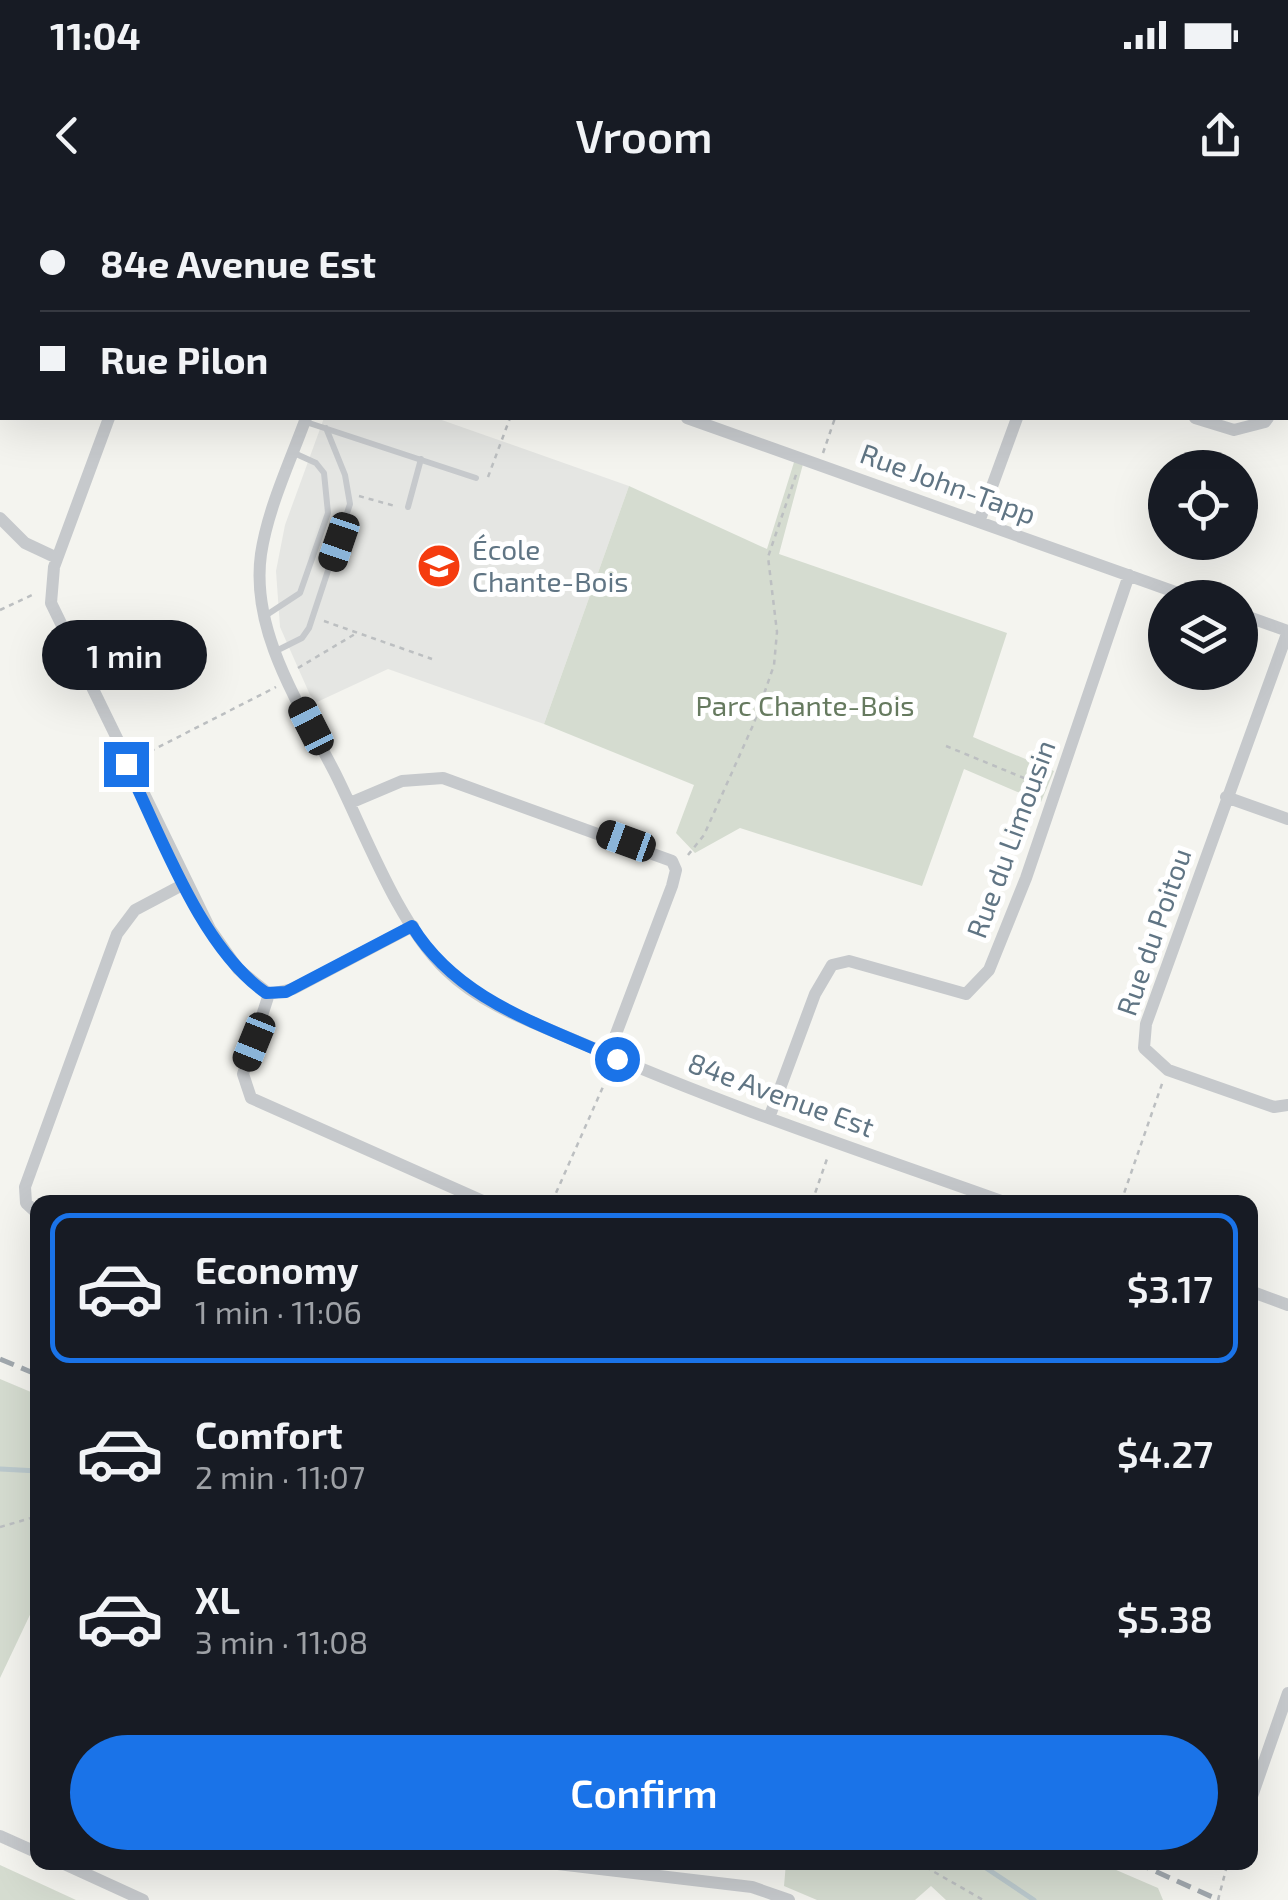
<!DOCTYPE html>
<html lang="en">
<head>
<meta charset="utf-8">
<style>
	:root { --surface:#171b24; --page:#20242c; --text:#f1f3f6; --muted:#9ea1a6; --line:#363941; --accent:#1a73e8 }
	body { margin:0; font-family:"Exo 2",sans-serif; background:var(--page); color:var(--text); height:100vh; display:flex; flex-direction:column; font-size:38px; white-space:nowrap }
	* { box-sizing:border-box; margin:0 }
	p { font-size:32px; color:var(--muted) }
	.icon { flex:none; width:55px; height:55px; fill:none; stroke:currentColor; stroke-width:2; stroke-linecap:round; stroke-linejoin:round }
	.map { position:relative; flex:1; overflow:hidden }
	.drawer { position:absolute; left:30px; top:995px; width:1228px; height:675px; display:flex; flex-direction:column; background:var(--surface); border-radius:20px; box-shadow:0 10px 40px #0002 }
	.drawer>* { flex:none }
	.top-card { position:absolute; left:0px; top:0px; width:1290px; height:220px; box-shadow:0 10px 40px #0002; display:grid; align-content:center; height:220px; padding:0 40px; background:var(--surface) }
	.tools { position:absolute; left:1148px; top:250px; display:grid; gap:20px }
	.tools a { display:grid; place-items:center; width:110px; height:110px; border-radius:50%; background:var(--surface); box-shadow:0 10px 40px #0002; font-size:50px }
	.end { position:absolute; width:45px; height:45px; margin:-22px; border:12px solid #1a73e8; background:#fff; box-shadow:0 0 0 5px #fff }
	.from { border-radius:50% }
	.bubble { position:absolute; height:70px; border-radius:35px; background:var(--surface); box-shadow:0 10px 40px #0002; font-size:32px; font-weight:600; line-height:70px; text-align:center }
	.car { position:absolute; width:30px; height:60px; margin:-30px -15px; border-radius:12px; box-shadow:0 0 8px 2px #0007; background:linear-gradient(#222 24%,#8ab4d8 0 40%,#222 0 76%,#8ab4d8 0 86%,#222 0) }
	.top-card b { display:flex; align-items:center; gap:35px; height:95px; font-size:38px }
	.top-card b+b { border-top:2px solid var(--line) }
	.top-card i { width:25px; height:25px; background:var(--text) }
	ul { padding:18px 0 0; list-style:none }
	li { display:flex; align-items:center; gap:30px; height:150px; margin:0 20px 15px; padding:0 20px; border:5px solid transparent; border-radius:20px }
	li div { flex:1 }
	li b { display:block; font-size:38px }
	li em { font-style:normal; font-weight:600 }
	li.current { border-color:var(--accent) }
	li>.icon { width:90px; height:90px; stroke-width:1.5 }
	.cta { display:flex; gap:20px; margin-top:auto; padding:20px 40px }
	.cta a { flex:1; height:115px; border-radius:60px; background:var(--accent); color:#fff; font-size:40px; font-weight:600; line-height:115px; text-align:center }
	.status { display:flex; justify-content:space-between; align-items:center; height:70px; padding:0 50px; background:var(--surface); direction:ltr }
	.status svg { height:28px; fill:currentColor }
	header { display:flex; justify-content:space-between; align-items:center; height:130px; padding:0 40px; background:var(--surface); font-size:45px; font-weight:600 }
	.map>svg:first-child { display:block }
	.built { fill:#e5e6e3 }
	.green { fill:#d5dcd0 }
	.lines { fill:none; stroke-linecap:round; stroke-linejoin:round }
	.stream { stroke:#bbc9cd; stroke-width:5 }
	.path { stroke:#bcbfc1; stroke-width:2.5; stroke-dasharray:5 5; stroke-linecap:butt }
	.service { stroke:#c6c9cc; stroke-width:6 }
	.minor { stroke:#c6c9cc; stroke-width:12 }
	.rail { stroke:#a1a8ae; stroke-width:5; stroke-dasharray:15 8; stroke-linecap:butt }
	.route { stroke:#1a73e8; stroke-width:12 }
	.labels { text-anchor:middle; stroke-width:10; stroke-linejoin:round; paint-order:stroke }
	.street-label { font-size:28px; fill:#607584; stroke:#fff }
	.poi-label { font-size:28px; fill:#607584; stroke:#fff; text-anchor:start }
	.park-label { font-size:28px; fill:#667a5f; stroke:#fff }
</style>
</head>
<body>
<div class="status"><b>11:04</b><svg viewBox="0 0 49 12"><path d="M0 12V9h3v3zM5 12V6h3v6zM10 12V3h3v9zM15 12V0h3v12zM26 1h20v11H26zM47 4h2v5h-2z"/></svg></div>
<header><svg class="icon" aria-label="back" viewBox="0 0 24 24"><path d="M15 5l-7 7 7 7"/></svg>Vroom<svg class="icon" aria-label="share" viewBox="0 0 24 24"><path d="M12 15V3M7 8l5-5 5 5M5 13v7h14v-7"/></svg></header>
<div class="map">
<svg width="1288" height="1700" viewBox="0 0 1288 1700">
	<rect width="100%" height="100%" fill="#f4f4ef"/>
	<path class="built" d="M 324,218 L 436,218 L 629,286 L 544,524 L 388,469 L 317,502 L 310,495 L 280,427 L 276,371 L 285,325 Z"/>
	<path class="green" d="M 795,259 L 803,264 L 779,354 L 1007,433 L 973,537 L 1054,571 L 1041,602 L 964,569 L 922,686 L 740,628 L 695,653 L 676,633 L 694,585 L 544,524 L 629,286 L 767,349 Z
		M 0,1179 L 38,1195 L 37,1400 L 0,1478 Z
		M 1100,1663 L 1158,1688 L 1163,1700 L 946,1700 L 931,1686 L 915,1700 L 817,1700 L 784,1686 L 786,1663 Z
		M 0,1665 L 76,1700 L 0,1700 Z"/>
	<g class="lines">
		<path class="stream" d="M 0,1269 L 38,1271
			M 977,1662 L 1034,1700"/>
		<path class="path" d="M 823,253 L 835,218
			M 488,277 L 510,218
			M 359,296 L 395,306
			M 0,410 L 32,395
			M 324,421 L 432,459
			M 298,468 L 355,434
			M 946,546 L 1041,585
			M 141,556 L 276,487
			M 688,655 L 704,635 L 754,523 L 774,465 L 777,432 L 768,357 L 797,272
			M 552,1002 L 610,871
			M 812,1002 L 828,956
			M 1121,1002 L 1163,881
			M 0,1327 L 38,1316
			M 917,1662 L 983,1700
			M 1218,1700 L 1228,1662"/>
		<path class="service" d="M 306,222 L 476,278
			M 408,307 L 421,259
			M 265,416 L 300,393 L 328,313 L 324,273 L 316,263 L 294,253
			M 276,451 L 302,438 L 309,428 L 350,304 L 345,275 L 326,228"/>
		<path class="minor" d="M 576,0 L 583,2
			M 186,2 L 187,0
			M 383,2 L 384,0
			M 920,2 L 921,0
			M 0,68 L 2,69
			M 1288,174 L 1288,173
			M 109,218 L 54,367 L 51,403 L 210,729 L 238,769 L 269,794
			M 306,218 C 290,262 268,308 261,354 C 250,432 301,507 335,573 C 366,635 397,722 446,770 C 484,807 538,824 586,845 C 722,905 864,952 1004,1002
			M 687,218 L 1192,398
			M 1195,218 L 1234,230 L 1265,222 L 1268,218
			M 0,318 L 25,343 L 57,358
			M 979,322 L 1017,218
			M 1240,414 L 1288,431
			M 1288,431 L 1146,824 L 1144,848 L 1168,870 L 1274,907 L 1288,905
			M 1226,597 L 1288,619
			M 350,603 L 402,581 L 443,578 L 672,661 L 676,670 L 672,686 L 608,855
			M 269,794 L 243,874 L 251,898 L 485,1002
			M 269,794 L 293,789 L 413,726
			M 769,918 L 815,794 L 832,765 L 849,761 L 966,794 L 989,770 L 1026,678 L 1129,375
			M 38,1014 L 26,1003 L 25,987 L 117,734 L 135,710 L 186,683
			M 1250,1091 L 1288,1105
			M 1250,1602 L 1288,1493
			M 0,1636 L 38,1653
			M 60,1662 L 143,1700
			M 541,1662 L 752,1687 L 789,1700"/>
		<path class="rail" d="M 0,1159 L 38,1175
			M 1135,1662 L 1219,1700"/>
	</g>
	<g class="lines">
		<path class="route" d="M 126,564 C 161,635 200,747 266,793 L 286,792 L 412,726 C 458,801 541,824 617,859"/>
	</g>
	<defs>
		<symbol id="school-disc" viewBox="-11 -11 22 22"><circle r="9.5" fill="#f53c0f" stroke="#fff"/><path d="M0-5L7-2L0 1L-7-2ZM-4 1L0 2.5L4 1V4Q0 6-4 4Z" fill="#fff"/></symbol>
	</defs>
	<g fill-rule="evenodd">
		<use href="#school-disc" x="414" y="341" width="50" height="50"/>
	</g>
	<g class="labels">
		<g class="street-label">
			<text transform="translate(948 284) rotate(20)" y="10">Rue John-Tapp</text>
			<text transform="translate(1011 639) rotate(-70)" y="10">Rue du Limousin</text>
			<text transform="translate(1154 732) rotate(-71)" y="10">Rue du Poitou</text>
			<text transform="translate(781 895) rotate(20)" y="10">84e Avenue Est</text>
		</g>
		<g class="poi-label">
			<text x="472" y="360">École<tspan x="472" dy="32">Chante-Bois</tspan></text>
		</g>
		<g class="park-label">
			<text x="805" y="516">Parc Chante-Bois</text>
		</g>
	</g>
</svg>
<div class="tools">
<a><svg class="icon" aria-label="locate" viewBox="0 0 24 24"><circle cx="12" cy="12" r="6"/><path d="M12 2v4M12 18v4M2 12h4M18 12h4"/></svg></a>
<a><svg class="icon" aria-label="layers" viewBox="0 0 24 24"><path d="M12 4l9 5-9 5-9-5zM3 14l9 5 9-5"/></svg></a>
</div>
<i class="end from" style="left:617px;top:859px"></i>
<i class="end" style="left:126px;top:564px"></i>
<div class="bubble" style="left:42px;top:420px;width:165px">1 min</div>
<i class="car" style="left:339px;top:342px;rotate:199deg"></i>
<i class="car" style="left:311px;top:526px;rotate:333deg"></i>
<i class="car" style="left:626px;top:641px;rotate:290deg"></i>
<i class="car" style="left:254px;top:842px;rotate:202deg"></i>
<div class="top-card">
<b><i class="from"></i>84e Avenue Est</b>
<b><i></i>Rue Pilon</b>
</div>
<section class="drawer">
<ul>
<li class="current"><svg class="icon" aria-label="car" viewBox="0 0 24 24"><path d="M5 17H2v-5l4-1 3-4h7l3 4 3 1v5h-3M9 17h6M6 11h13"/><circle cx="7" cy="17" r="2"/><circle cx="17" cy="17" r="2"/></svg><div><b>Economy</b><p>1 min · 11:06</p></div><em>$3.17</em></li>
<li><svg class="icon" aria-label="car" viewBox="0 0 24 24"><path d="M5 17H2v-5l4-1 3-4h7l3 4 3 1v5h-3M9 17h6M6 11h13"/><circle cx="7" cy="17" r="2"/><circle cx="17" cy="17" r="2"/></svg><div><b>Comfort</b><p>2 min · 11:07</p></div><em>$4.27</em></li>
<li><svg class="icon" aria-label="car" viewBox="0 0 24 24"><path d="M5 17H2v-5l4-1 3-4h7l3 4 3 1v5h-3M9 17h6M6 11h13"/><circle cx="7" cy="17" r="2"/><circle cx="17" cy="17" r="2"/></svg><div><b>XL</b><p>3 min · 11:08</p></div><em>$5.38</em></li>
</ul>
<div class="cta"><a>Confirm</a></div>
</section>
</div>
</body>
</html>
